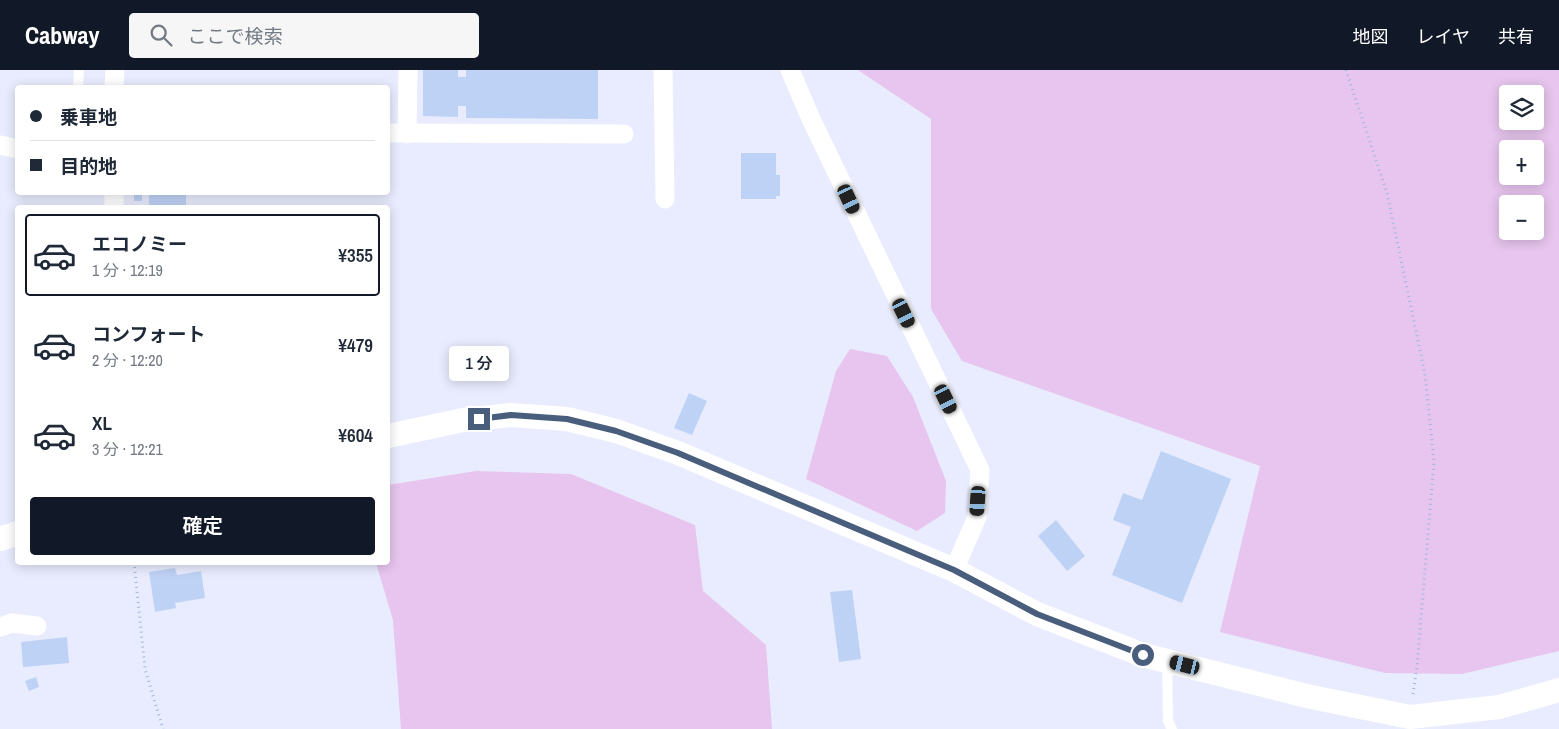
<!DOCTYPE html>
<html lang="ja">
<head>
<meta charset="utf-8">
<style>
	:root { --surface:#fff; --page:#f6f6f7; --text:#1f2937; --muted:#747a83; --line:#e0e1e3; --accent:#111827 }
	body { margin:0; font-family:"Archivo Narrow","Noto Sans JP",sans-serif; background:var(--page); color:var(--text); height:100vh; display:flex; flex-direction:column; font-size:19px; white-space:nowrap }
	* { box-sizing:border-box; margin:0 }
	p { font-size:16px; color:var(--muted) }
	.icon { flex:none; width:28px; height:28px; fill:none; stroke:currentColor; stroke-width:2; stroke-linecap:round; stroke-linejoin:round }
	.map { position:relative; flex:1; overflow:hidden }
	.drawer { position:absolute; left:15px; top:135px; width:375px; height:360px; display:flex; flex-direction:column; background:var(--surface); border-radius:5px; box-shadow:0 2px 12px #0003 }
	.drawer>* { flex:none }
	.top-card { position:absolute; left:15px; top:15px; width:375px; height:110px; border-radius:5px; box-shadow:0 2px 12px #0003; display:grid; align-content:center; height:110px; padding:0 15px; background:var(--surface) }
	.controls { position:absolute; left:1499px; top:15px; display:grid; gap:10px }
	.controls a { display:grid; place-items:center; width:45px; height:45px; border-radius:5px; background:var(--surface); box-shadow:0 2px 12px #0003; font-size:25px }
	.end { position:absolute; width:22px; height:22px; margin:-11px; border:6px solid #495d7c; background:#fff; box-shadow:0 0 0 2px #fff }
	.from { border-radius:50% }
	.bubble { position:absolute; height:35px; border-radius:5px; background:var(--surface); box-shadow:0 2px 12px #0003; font-size:16px; font-weight:600; line-height:35px; text-align:center }
	.car { position:absolute; width:15px; height:30px; margin:-15px -8px; border-radius:6px; box-shadow:0 0 4px 1px #0007; background:linear-gradient(#222 24%,#8ab4d8 0 40%,#222 0 76%,#8ab4d8 0 86%,#222 0) }
	.top-card b { display:flex; align-items:center; gap:18px; height:48px; font-size:19px }
	.top-card b+b { border-top:1px solid var(--line) }
	.top-card i { width:12px; height:12px; background:var(--text) }
	ul { padding:9px 0 0; list-style:none }
	li { display:flex; align-items:center; gap:15px; height:82px; margin:0 10px 8px; padding:0 5px; border:2px solid transparent; border-radius:5px }
	li div { flex:1 }
	li b { display:block; font-size:19px }
	li em { font-style:normal; font-weight:600 }
	li.current { border-color:var(--accent) }
	li>.icon { width:45px; height:45px; stroke-width:1.5 }
	.primary-button { display:flex; gap:10px; margin-top:auto; padding:10px 15px }
	.primary-button a { flex:1; height:58px; border-radius:5px; background:var(--accent); color:#fff; font-size:20px; font-weight:600; line-height:58px; text-align:center }
	header { display:flex; align-items:center; gap:30px; box-sizing:border-box; height:70px; padding:0 25px; background:var(--accent); color:#fff }
	header strong { font-size:24px }
	nav { display:flex; gap:28px; margin-inline-start:auto; font-size:18px }
	.search { width:350px; height:45px; background:var(--page); display:flex; align-items:center; gap:12px; box-sizing:border-box; padding:0 18px; border-radius:5px; color:var(--muted); font-size:19px }
	.map>svg:first-child { display:block }
	.green { fill:#e7c5ee; fill-rule:evenodd }
	.building { fill:#bed2f6 }
	.lines { fill:none; stroke-linecap:round; stroke-linejoin:round }
	.path { stroke:#a0b6dc; stroke-width:3; stroke-dasharray:1 4; stroke-linecap:butt }
	.service { stroke:#fff; stroke-width:10 }
	.minor { stroke:#fff; stroke-width:19 }
	.tertiary { stroke:#fff; stroke-width:24 }
	.route { stroke:#495d7c; stroke-width:6 }
</style>
</head>
<body>
<header>
<strong>Cabway</strong>
<div class="search"><svg class="icon" aria-label="search" viewBox="0 0 24 24"><circle cx="10" cy="10" r="6"/><path d="M15 15l6 6"/></svg>ここで検索</div>
<nav><a>地図</a><a>レイヤ</a><a>共有</a></nav>
</header>
<div class="map">
<svg width="1559" height="659" viewBox="0 0 1559 659">
	<rect width="100%" height="100%" fill="#e9ecfe"/>
	<path class="green" d="M 858,0 L 1559,0 L 1559,581 L 1462,604 L 1385,603 L 1220,562 L 1260,396 L 962,291 L 931,239 L 931,49 ZM 1508,24 L 1535,24 L 1535,51 L 1508,51 ZM 1508,79 L 1535,79 L 1535,106 L 1508,106 ZM 1508,134 L 1535,134 L 1535,161 L 1508,161 Z
		M 850,279 L 887,286 L 913,327 L 946,411 L 945,443 L 917,461 L 806,409 L 836,301 Z
		M 476,401 L 571,404 L 695,455 L 703,521 L 766,575 L 772,659 L 401,659 L 393,550 L 376,493 L 388,492 L 388,415 Z"/>
	<path class="building" d="M 423,0 L 458,0 L 458,7 L 466,7 L 466,0 L 598,0 L 598,49 L 466,48 L 466,36 L 458,36 L 458,47 L 423,46 Z
		M 741,83 L 776,83 L 776,105 L 780,105 L 780,126 L 776,126 L 776,129 L 741,129 Z
		M 134,122 L 142,122 L 142,131 L 134,131 Z
		M 149,122 L 186,122 L 186,136 L 149,136 Z
		M 689,323 L 707,331 L 692,365 L 674,358 Z
		M 1161,381 L 1231,409 L 1182,533 L 1112,505 L 1131,457 L 1113,450 L 1123,423 L 1142,430 Z
		M 1056,450 L 1085,486 L 1067,501 L 1038,466 Z
		M 175,498 L 177,505 L 201,501 L 205,528 L 175,533 L 176,538 L 155,542 L 149,502 Z
		M 852,520 L 861,589 L 839,592 L 830,522 Z
		M 67,567 L 69,593 L 23,597 L 21,572 Z
		M 36,607 L 39,617 L 29,621 L 25,611 Z"/>
	<g class="lines">
		<path class="path" d="M 1346,0 L 1387,123 L 1425,304 L 1434,392 L 1417,596 L 1413,624
			M 134,492 L 145,599 L 163,659"/>
		<path class="service" d="M 78,18 L 79,0
			M 1167,591 L 1168,651 L 1172,659"/>
		<path class="minor" d="M 663,0 L 665,129
			M 790,0 L 811,49 L 980,400 L 977,447 L 954,500
			M 114,18 L 115,0
			M 388,63 L 624,64
			M 407,64 L 408,0
			M 0,75 L 18,79
			M 114,122 L 114,138
			M 0,557 L 12,553 L 37,556"/>
		<path class="tertiary" d="M 388,366 L 463,350 L 511,345 L 567,349 L 616,361 L 678,383 L 954,500 L 1037,544 L 1143,585 L 1311,627 L 1410,647 L 1499,637 L 1559,620
			M 0,469 L 18,463"/>
	</g>
	<g class="lines">
		<path class="route" d="M 479,349 L 511,345 L 567,349 L 616,361 L 678,383 L 954,500 L 1037,544 L 1143,585"/>
	</g>
</svg>
<div class="controls">
<a><svg class="icon" aria-label="layers" viewBox="0 0 24 24"><path d="M12 4l9 5-9 5-9-5zM3 14l9 5 9-5"/></svg></a>
<a>+</a>
<a>−</a>
</div>
<i class="end from" style="left:1143px;top:585px"></i>
<i class="end" style="left:479px;top:349px"></i>
<div class="bubble" style="left:449px;top:276px;width:60px">1 分</div>
<i class="car" style="left:849px;top:129px;rotate:155deg"></i>
<i class="car" style="left:904px;top:243px;rotate:154deg"></i>
<i class="car" style="left:946px;top:329px;rotate:154deg"></i>
<i class="car" style="left:978px;top:431px;rotate:184deg"></i>
<i class="car" style="left:1185px;top:595px;rotate:284deg"></i>
<div class="top-card">
<b><i class="from"></i>乗車地</b>
<b><i></i>目的地</b>
</div>
<section class="drawer">
<ul>
<li class="current"><svg class="icon" aria-label="car" viewBox="0 0 24 24"><path d="M5 17H2v-5l4-1 3-4h7l3 4 3 1v5h-3M9 17h6M6 11h13"/><circle cx="7" cy="17" r="2"/><circle cx="17" cy="17" r="2"/></svg><div><b>エコノミー</b><p>1 分 · 12:19</p></div><em>¥355</em></li>
<li><svg class="icon" aria-label="car" viewBox="0 0 24 24"><path d="M5 17H2v-5l4-1 3-4h7l3 4 3 1v5h-3M9 17h6M6 11h13"/><circle cx="7" cy="17" r="2"/><circle cx="17" cy="17" r="2"/></svg><div><b>コンフォート</b><p>2 分 · 12:20</p></div><em>¥479</em></li>
<li><svg class="icon" aria-label="car" viewBox="0 0 24 24"><path d="M5 17H2v-5l4-1 3-4h7l3 4 3 1v5h-3M9 17h6M6 11h13"/><circle cx="7" cy="17" r="2"/><circle cx="17" cy="17" r="2"/></svg><div><b>XL</b><p>3 分 · 12:21</p></div><em>¥604</em></li>
</ul>
<div class="primary-button"><a>確定</a></div>
</section>
</div>
</body>
</html>
